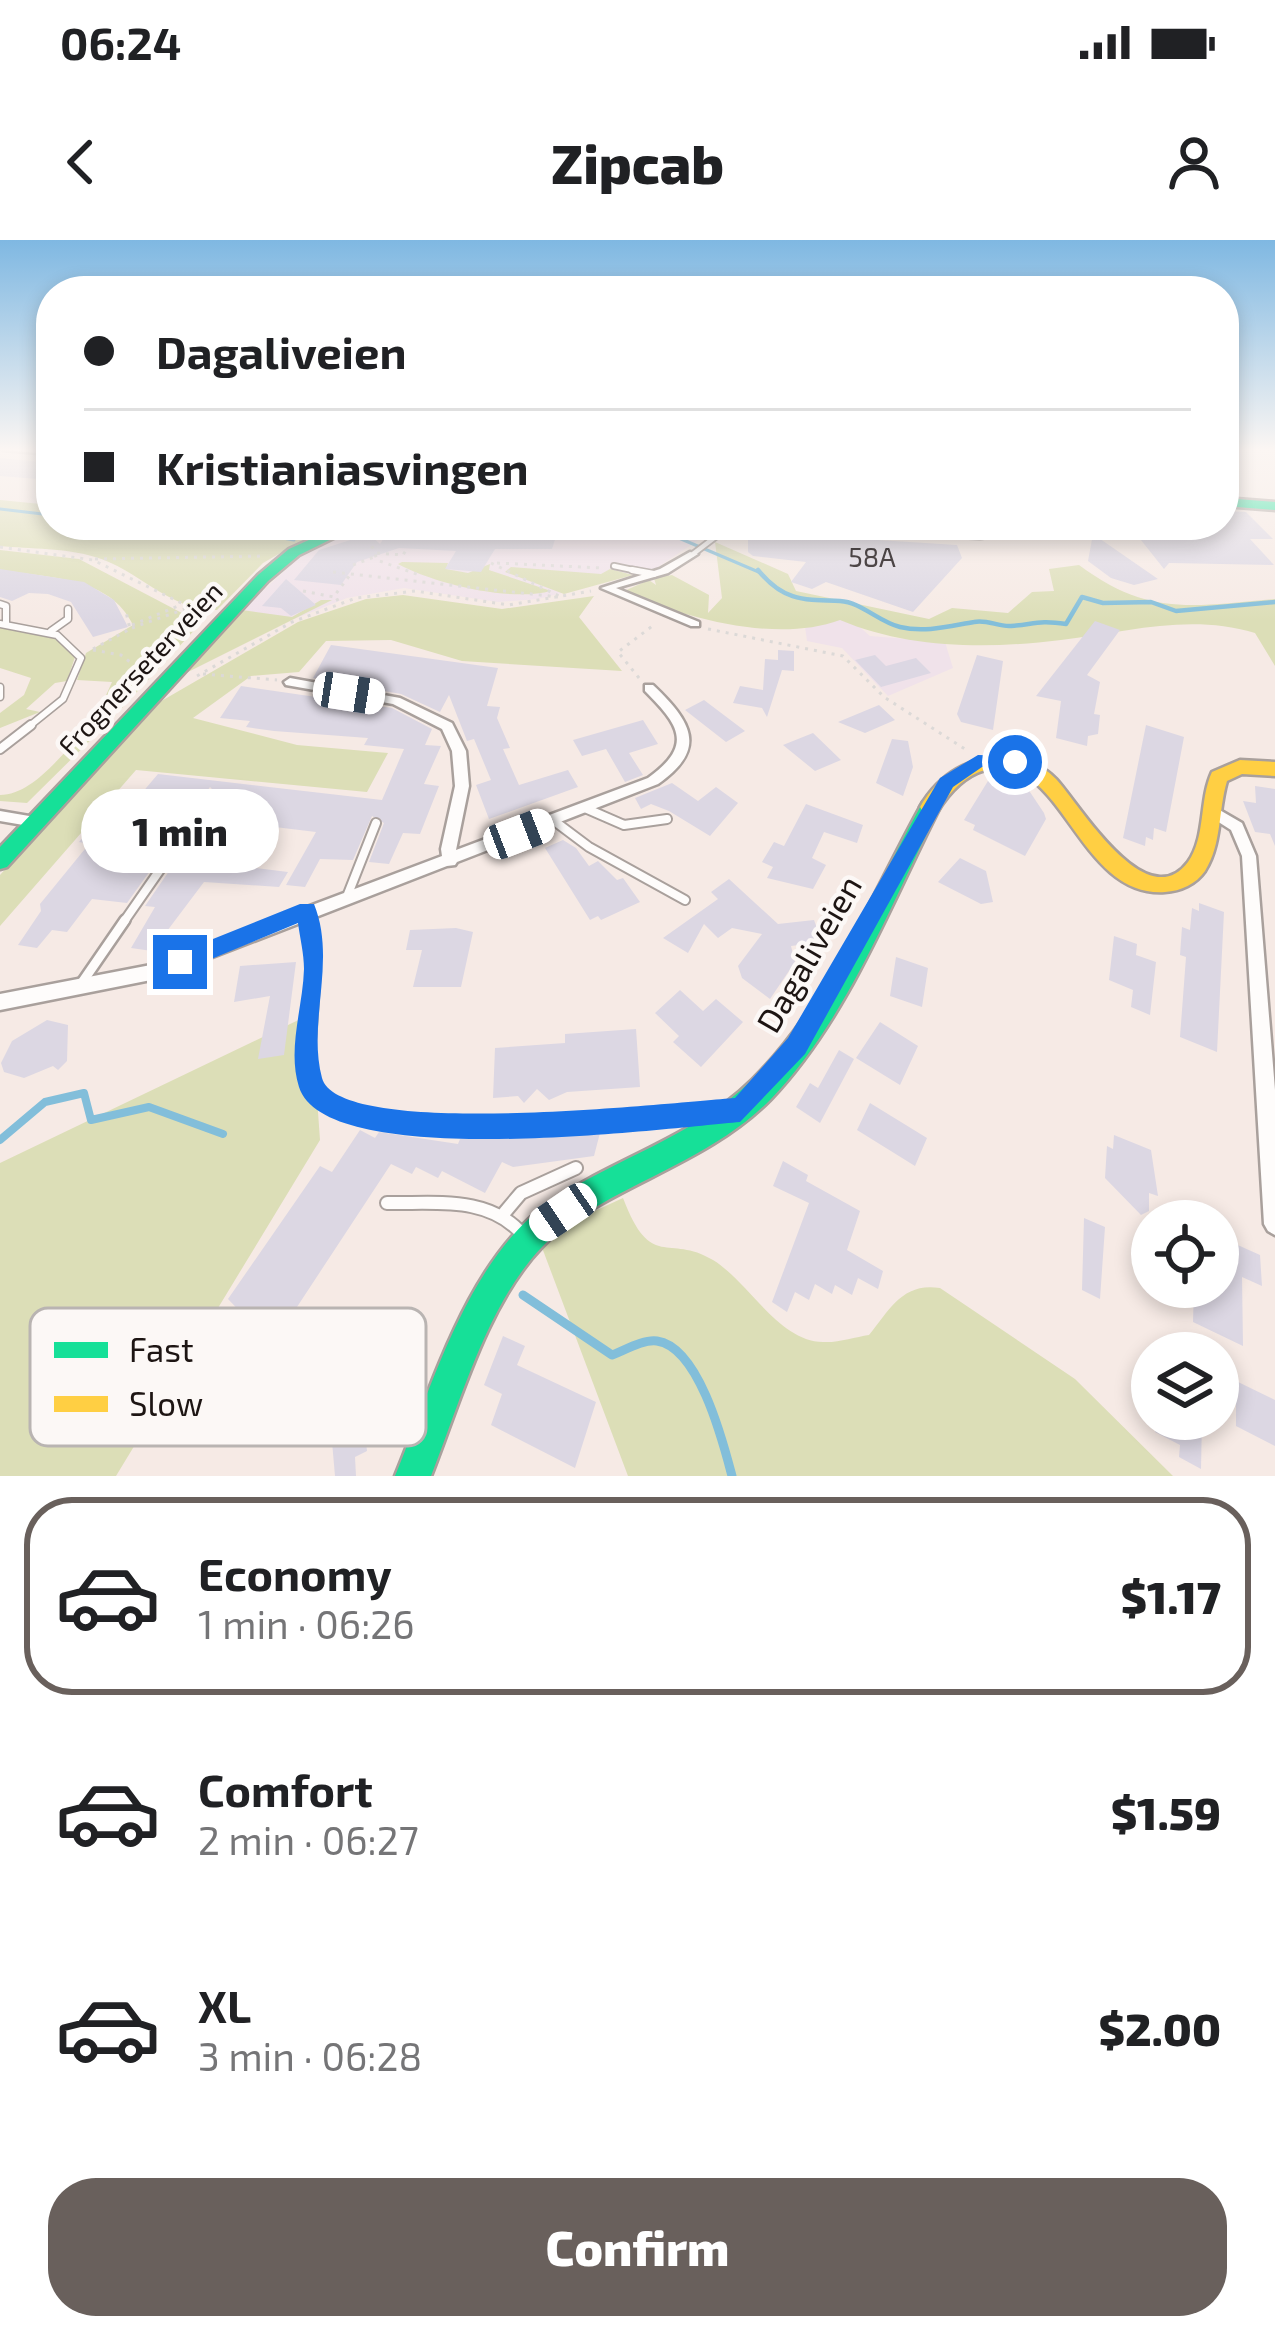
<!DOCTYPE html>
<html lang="en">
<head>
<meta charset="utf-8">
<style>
	:root { --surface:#fff; --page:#f6f6f6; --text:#202124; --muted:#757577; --line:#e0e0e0; --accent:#69605c }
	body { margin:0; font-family:"Exo 2",sans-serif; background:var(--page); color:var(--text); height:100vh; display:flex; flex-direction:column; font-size:45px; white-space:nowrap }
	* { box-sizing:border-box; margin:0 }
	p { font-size:39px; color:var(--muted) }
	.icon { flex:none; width:66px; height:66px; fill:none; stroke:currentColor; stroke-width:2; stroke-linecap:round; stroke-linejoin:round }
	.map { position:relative; height:1236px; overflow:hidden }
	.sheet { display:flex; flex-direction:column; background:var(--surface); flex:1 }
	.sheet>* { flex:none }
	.hud { position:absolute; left:36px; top:36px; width:1203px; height:264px; border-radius:48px; box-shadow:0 6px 18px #0003; display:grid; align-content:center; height:264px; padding:0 48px; background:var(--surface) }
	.tools { position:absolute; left:1131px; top:960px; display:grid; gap:24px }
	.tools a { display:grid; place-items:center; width:108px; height:108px; border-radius:50%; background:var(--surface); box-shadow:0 6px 18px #0003; font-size:60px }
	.end { position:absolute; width:54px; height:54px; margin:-27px; border:15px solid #1a73e8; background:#fff; box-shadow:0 0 0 6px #fff }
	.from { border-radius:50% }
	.bubble { position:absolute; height:84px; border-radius:42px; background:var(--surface); box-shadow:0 6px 18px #0003; font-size:39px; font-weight:800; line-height:84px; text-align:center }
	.car { position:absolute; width:36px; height:72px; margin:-36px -18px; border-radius:15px; box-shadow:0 0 9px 3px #0007; background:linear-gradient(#fff 24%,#345 0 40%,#fff 0 76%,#345 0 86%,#fff 0) }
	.hud b { display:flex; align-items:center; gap:42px; height:114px; font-size:45px }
	.hud b+b { border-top:3px solid var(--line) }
	.hud i { width:30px; height:30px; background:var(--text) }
	ul { padding:21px 0 0; list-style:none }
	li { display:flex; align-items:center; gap:36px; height:198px; margin:0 24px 18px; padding:0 24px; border:6px solid transparent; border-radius:48px }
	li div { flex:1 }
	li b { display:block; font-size:45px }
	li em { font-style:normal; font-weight:800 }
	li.selected { border-color:var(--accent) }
	li>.icon { width:108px; height:108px; stroke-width:1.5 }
	.button { display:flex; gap:24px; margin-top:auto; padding:24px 48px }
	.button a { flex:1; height:138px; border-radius:48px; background:var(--accent); color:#fff; font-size:48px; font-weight:800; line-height:138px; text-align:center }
	.status { display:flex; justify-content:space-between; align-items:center; height:84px; padding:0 60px; background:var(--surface); direction:ltr }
	.status svg { height:33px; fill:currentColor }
	header { display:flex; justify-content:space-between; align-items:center; height:156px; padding:0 48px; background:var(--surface); font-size:54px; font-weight:800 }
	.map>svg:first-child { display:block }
	.education { fill:#f0e2ea }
	.green { fill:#dcdeb7 }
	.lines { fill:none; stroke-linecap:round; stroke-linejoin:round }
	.stream-far3 { stroke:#82beda; stroke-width:3 }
	.stream-far2 { stroke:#82beda; stroke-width:4.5 }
	.stream-far1 { stroke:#82beda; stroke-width:8 }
	.stream { stroke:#82beda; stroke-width:9 }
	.building { fill:#dcd7e3 }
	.lane-far4-casing { stroke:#a9a09c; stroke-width:8 }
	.lane-far3-casing { stroke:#a9a09c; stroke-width:9 }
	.lane-far2-casing { stroke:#a9a09c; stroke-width:12 }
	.lane-far1-casing { stroke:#a9a09c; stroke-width:14 }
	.lane-casing { stroke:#a9a09c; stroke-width:16 }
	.street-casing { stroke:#a9a09c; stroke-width:5 }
	.fast-casing { stroke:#a9a09c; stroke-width:5 }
	.slow-casing { stroke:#a9a09c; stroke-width:5 }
	.path { stroke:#dcd9d7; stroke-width:3; stroke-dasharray:3 6; stroke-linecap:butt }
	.lane-far4 { stroke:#fefcfb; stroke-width:4.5 }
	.lane-far3 { stroke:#fefcfb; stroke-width:6 }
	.lane-far2 { stroke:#fefcfb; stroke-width:8 }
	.lane-far1 { stroke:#fefcfb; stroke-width:9 }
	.lane { stroke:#fefcfb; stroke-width:12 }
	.street { fill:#fefcfb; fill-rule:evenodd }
	.fast { fill:#16e098; fill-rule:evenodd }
	.slow { fill:#ffcf43; fill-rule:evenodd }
	.route { fill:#1a73e8 }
	.labels { text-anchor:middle; stroke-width:9; stroke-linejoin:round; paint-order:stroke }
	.number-label { font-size:27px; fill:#4d4647 }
	.far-street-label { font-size:27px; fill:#1d1513; stroke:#fcf8f6 }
	.street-label { font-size:33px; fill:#1d1513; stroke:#fcf8f6 }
	.key { fill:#fcf8f6; stroke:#b9b4b2; stroke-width:3 }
	.key-label { font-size:33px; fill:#1d1513 }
</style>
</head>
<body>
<div class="status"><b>06:24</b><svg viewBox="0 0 49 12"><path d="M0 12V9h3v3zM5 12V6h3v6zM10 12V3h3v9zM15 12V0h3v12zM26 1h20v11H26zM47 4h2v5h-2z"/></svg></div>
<header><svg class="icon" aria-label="back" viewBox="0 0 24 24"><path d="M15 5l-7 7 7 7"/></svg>Zipcab<svg class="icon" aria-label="person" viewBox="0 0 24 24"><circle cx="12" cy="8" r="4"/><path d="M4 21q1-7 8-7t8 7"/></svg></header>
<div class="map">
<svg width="1275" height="1236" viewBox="0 0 1275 1236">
	<rect width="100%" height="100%" fill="#f6eae5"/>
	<path class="education" d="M 369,285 L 673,285 L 712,291 L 655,329 L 538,359 L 498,362 L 404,348 L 347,358 L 294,379 L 242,370 L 306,311 Z
		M 803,372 L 845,374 L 870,396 L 945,402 L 953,428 L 888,456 L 842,408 L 807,401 Z"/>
	<path class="green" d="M 0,260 L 51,265 L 51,285 L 329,285 L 263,323 L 217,370 C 169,371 138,329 95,317 C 67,308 30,309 0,306 Z
		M 715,302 L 788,334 L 796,351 L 929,379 L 952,368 L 1008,373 L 1032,352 L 1054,351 L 1049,329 L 1079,325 C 1149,377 1192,366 1275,359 L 1275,426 L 1255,393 C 1190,373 1127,392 1061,400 C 989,409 908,409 840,380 C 775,404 684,377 622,352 L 649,340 L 656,345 L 654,338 L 672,335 L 709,355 L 708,373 L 722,358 Z
		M 0,310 L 79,319 L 201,383 L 121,469 L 107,473 L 116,475 L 27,563 L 0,561 L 0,555 C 42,555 78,487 106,475 L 98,473 L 112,442 L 77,440 L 86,413 L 133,385 C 110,336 48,338 0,330 Z
		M 402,322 L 448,323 L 446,329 L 468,333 L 490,324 L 489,330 L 551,351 C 510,362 435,344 398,324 Z
		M 511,327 L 601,334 L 610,329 L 633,335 L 564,354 L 505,332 Z
		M 403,355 L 502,369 L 594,356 L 579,377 L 622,431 L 462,421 L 391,400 L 326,401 L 299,432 L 251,436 L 193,478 L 297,505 L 388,513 L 367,552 L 136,530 L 0,686 L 0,635 L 158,463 L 298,382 L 366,359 Z
		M 321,360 L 332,360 L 186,433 L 242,370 L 292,377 Z
		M 0,387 L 53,397 L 75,417 L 67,441 L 55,443 L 26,469 L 40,472 L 0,488 L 0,473 L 24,455 L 31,438 L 0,428 Z
		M 311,774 L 320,900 L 116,1236 L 0,1236 L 0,923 Z
		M 623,958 C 651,1032 668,993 713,1020 C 749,1042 778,1101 823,1102 C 838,1103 855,1097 869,1095 C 890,1069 903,1042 940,1048 L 1075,1139 L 1173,1236 L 628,1236 L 538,997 Z"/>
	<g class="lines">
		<path class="stream-far3" d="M 0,269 L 51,275
			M 108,285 L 132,290 L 225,288 L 294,300
			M 562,285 L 660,290 L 761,333"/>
		<path class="stream-far2" d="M 758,330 C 783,361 803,360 840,361 C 861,362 879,382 900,387 C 925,393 950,386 974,382 C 987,379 998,387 1011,386 C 1035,384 1039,380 1066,384 L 1082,357 L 1103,363 L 1151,362 L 1176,371 L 1275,362"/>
		<path class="stream-far1" d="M 0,900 L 45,862 L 84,853 L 91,880 L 149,867 L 223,894"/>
		<path class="stream" d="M 523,1055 L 612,1115 C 625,1110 644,1099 657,1101 C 699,1107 723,1202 732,1236"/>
	</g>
	<path class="building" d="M 0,218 L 51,223 L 51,240 L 0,236 Z
		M 1224,271 L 1246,272 L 1273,299 L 1250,299 L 1274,325 L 1169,323 L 1164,329 L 1129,285 L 1154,285 L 1162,295 L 1184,296 L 1192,285 L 1224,285 Z
		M 465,287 L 558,290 L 552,309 L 495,309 L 481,332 L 445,329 L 456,311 L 399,308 L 357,322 L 341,345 L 294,340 L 319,310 L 369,294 L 380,304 L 389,290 L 462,292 Z
		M 748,292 L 957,305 L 962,318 L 913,372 L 826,342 L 812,349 L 791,342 L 806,322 L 753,316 L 748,312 Z
		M 1093,294 L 1158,339 L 1134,345 L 1111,338 L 1088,321 Z
		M 0,329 L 84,342 L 114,360 L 128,387 L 93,397 L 71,362 L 48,354 L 29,353 L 12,361 L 0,357 Z
		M 286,339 L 316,365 L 291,376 L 281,368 L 262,366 Z
		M 1095,381 L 1120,390 L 1087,435 L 1100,442 L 1094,474 L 1100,475 L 1098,494 L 1088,496 L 1087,506 L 1056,498 L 1061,461 L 1036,456 Z
		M 331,405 L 498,428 L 487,466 L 500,467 L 497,478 L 510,508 L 503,509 L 519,545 L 568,530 L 578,547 L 489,579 L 476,545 L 491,540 L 474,499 L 467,501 L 449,455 L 440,472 L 401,454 L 313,438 Z
		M 778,410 L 794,411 L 794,431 L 782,430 L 767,477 L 762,468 L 733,463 L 740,446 L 763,450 L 765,419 L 778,420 Z
		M 875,415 L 886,426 L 916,418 L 931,433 L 881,447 L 855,420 Z
		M 977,415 L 1003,421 L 993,490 L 961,482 L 957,474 Z
		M 241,446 L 392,468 L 432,489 L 425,505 L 441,506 L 424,544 L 439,546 L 420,594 L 403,593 L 389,624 L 369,622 L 384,583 L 372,576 L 353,620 L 320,619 L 305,647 L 286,645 L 316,592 L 250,584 L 225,624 L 288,632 L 279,647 L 204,642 L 152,711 L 131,708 L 155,667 L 145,666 L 176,621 L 192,623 L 222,579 L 206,577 L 220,557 L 210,547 L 127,663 L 92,659 L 67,692 L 52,690 L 37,708 L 18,705 L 41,671 L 40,664 L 89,604 L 79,602 L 93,586 L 112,588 L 158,534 L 382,560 L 404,509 L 364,505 L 368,498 L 274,491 L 246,487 L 250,481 L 220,478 Z
		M 704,460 L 745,491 L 726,502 L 685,470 Z
		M 879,465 L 895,480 L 865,493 L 838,482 Z
		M 643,480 L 658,504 L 629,513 L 643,535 L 625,542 L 606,509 L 582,516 L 573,500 Z
		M 1146,485 L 1184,497 L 1166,592 L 1154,588 L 1153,600 L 1146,597 L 1145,606 L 1123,598 Z
		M 813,493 L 841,520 L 815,531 L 783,505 Z
		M 892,499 L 908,501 L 913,527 L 903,556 L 876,543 Z
		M 991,536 L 1026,546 L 1044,573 L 1046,579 L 1025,616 L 973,590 L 975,585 L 964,580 Z
		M 672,543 L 698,561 L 716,547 L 738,563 L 710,596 L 669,571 L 651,564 L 641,569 L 635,558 Z
		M 1255,546 L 1275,549 L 1275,606 L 1270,594 L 1255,592 L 1243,561 L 1256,563 Z
		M 806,564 L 863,585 L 857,603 L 824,592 L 812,618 L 826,625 L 813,649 L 767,638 L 773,627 L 762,622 L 774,602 L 784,606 Z
		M 563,600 L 576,608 L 589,626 L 598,621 L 617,640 L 623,638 L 640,662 L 601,680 L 598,676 L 590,680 L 545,608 Z
		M 960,618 L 986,631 L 993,662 L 981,664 L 938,642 Z
		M 729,639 L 778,684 L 814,680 L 822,702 L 791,706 L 795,722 L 770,759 L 742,738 L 738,726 L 762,694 L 732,688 L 718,698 L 704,684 L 688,713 L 663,698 L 718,659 L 711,652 Z
		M 1199,663 L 1224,672 L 1217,812 L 1180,797 L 1186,717 L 1180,715 L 1182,687 L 1190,690 L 1192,668 L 1199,671 Z
		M 456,688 L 473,692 L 461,747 L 413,747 L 422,710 L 406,710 L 410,690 Z
		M 1114,696 L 1137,704 L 1136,715 L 1156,722 L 1150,775 L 1131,767 L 1133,750 L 1109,740 Z
		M 896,717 L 928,728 L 922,767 L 890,756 Z
		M 296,722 L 284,815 L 258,819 L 270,756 L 234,762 L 240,726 Z
		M 680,750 L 703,771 L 716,759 L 743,782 L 701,827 L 673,802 L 679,796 L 655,773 Z
		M 47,780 L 68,785 L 67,821 L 58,830 L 53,826 L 24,838 L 4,832 L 1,823 L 12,801 Z
		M 880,782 L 918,806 L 900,845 L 856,818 Z
		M 636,789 L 640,847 L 567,852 L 549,860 L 537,849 L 524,863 L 518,856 L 493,858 L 495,808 L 565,803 L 565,794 Z
		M 839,810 L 854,819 L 820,883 L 796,867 L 810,843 L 818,848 Z
		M 870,863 L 927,898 L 915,926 L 857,890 Z
		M 601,889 L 594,916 L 513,927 L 502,922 L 485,953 L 442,931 L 438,938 L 416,927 L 412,934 L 391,924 L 272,1105 L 228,1059 L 320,926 L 332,932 L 360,890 L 375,898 L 379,892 L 458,904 L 460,899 Z
		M 1114,895 L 1151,910 L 1158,956 L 1149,953 L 1149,971 L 1141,975 L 1105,938 L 1107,906 L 1113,909 Z
		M 783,921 L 808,935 L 806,941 L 860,971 L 847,1010 L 883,1031 L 878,1049 L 858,1038 L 852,1055 L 835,1045 L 832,1054 L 815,1044 L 809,1060 L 795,1052 L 787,1072 L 772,1062 L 809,963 L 773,946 Z
		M 1084,978 L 1105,987 L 1100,1059 L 1082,1050 Z
		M 1231,1002 L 1260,1015 L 1262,1046 L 1242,1037 L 1243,1106 L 1193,1082 L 1194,1047 L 1218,1047 L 1218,1025 L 1233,1032 Z
		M 503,1096 L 525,1106 L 517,1125 L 596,1162 L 575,1228 L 491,1185 L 502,1154 L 484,1145 Z
		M 1236,1141 L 1275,1160 L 1275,1206 L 1236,1186 Z
		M 360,1142 L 367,1211 L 355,1217 L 356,1236 L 335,1236 L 328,1156 Z
		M 1156,1179 L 1202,1179 L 1201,1229 L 1179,1217 L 1180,1205 L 1155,1192 Z"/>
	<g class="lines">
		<defs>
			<path id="lane-far4" d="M 693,314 L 731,285
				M 614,326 L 647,333"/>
			<path id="lane-far3" d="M 632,330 L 654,334
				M 0,364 L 6,366 L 6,385
				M 0,384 L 57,395 L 81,418 L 63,459 L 27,488
				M 51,391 L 68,379 L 68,369
				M 0,447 L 0,457"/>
			<path id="lane-far2" d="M 0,509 L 31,485
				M 585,568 L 624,585 L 667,579
				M 553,580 L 589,607 L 685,660
				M 348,654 L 376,583
				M 307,673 L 308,683
				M 123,683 L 212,555"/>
			<path id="lane-far1" d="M 308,680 L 315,730 L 308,832 L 323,862 L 417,887 L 469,889 L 721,872
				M 81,744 L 125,680"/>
			<path id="lane" d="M 387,963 C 435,964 489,955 523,995
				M 505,972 L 521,953 L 576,928"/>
			<path id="street" d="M 0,208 L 51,210 L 51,214 L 3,210 Z
				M 690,312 L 698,314 L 668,333 L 616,348 L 699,382 L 699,386 L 691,386 L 601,348 L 660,329 Z
				M 290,438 L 400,458 L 452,483 L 466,511 L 469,546 L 456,610 L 648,538 C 694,505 679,485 645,451 L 645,445 L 653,445 C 692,482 708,509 658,544 L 457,622 L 455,625 L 447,626 L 156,739 L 0,770 L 0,754 L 156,724 L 442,616 L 441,609 L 455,546 L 452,511 L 442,489 L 393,464 L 286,445 L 284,442 Z
				M 1211,565 L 1242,583 L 1256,616 L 1275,850 L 1275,995 L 1268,991 L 1264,984 L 1242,616 L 1231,590 L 1206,574 L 1204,570 L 1206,566 Z
				M 0,571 L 35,577 L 42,582 L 35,587 L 0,581 Z"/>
			<path id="fast" d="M 1224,258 L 1275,262 L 1275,270 L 1224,266 Z
				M 342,285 L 360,285 L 299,315 L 268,341 L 7,627 L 0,629 L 0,607 L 258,335 L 289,309 Z
				M 760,285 L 980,290 L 1066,285 L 1059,289 L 980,298 L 767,289 Z
				M 930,560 L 940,567 C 890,665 848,778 771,859 C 723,908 659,931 601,964 C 580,976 558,990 542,1007 C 487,1064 460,1163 431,1236 L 395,1236 C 432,1147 468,1018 550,962 C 615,918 694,897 752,840 C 829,764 871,655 923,562 Z"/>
			<path id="slow" d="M 1007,513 C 1026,519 1041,524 1056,539 C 1078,562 1146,678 1188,622 C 1206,597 1199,560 1212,532 L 1240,520 L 1275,522 L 1275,536 L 1242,534 L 1227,541 C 1218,571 1222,604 1205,631 C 1196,644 1181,651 1165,652 C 1077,658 1062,509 985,530 C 964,536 948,554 937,572 L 923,572 L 920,567 C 941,531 968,520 1007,513 Z"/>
		</defs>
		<use href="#lane-far4" class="lane-far4-casing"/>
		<use href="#lane-far3" class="lane-far3-casing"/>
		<use href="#lane-far2" class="lane-far2-casing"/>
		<use href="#lane-far1" class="lane-far1-casing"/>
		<use href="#lane" class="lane-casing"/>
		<use href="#street" class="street-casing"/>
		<use href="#fast" class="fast-casing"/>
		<use href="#slow" class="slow-casing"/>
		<path class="path" d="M 372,306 L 377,320 L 422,336
			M 0,307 L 93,320 L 206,375
			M 377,313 L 403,315 L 408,307
			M 95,319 L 265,316
			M 491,323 L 559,356
			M 497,323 L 602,328
			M 353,325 L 374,317
			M 333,332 L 558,357
			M 303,351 L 334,357
			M 338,361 L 335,355 L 350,335
			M 132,385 L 178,366
			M 132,388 L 185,369
			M 708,389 L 843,416 L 884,457 L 968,511
			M 93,409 L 130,389 L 126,372
			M 93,410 L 121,415 L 148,436
			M 203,434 L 277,440
			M 197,436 L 292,382 L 356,358 L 415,351 L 509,365 L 591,351
			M 639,438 L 618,412 L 655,384
			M 97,476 L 113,474"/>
		<use href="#lane-far4" class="lane-far4"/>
		<use href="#lane-far3" class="lane-far3"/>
		<use href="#lane-far2" class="lane-far2"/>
		<use href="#lane-far1" class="lane-far1"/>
		<use href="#lane" class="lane"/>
		<use href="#street" class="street"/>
		<use href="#fast" class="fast"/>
		<use href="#slow" class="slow"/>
	</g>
	<linearGradient id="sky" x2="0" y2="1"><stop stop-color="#7fb8e2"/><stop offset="0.55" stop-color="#fbf6f3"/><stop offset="1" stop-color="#fbf6f3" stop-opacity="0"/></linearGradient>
	<rect width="1275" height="381" fill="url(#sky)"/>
	<path class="route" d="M 978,515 L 1015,516 L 1024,522 L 1015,528 L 982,527 L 953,547 L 805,814 L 740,882 C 666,888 326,933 299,847 C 287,809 303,767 304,729 C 304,714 300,698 298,683 L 180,732 L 169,722 L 173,715 L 300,664 L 314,664 C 337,721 307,781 322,838 C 339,901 676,862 735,858 L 788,798 L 940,538 Z"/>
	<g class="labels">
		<g class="number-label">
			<text x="872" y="327">58A</text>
		</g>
		<g class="far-street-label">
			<text transform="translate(141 429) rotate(-47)" y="9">Frognerseterveien</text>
		</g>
		<g class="street-label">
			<text transform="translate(809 714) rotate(-60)" y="12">Dagaliveien</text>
		</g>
	</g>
	<rect x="30" y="1068" width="396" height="138" rx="18" class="key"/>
	<rect x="54" y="1102" width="54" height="16" fill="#16e098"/>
	<rect x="54" y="1156" width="54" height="16" fill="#ffcf43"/>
	<g class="key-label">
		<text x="129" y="1122">Fast</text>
		<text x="129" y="1176">Slow</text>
	</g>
</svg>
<div class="tools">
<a><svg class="icon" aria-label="locate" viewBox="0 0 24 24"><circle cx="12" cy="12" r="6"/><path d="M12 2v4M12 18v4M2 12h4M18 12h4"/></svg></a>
<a><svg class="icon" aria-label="layers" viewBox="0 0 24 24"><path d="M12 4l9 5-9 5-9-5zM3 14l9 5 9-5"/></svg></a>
</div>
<i class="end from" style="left:1015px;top:522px"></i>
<i class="end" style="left:180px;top:722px"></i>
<div class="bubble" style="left:81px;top:549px;width:198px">1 min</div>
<i class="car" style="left:349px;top:453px;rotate:99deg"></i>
<i class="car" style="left:519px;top:594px;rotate:69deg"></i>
<i class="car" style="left:563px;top:972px;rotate:236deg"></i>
<div class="hud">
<b><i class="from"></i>Dagaliveien</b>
<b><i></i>Kristianiasvingen</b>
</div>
</div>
<section class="sheet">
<ul>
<li class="selected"><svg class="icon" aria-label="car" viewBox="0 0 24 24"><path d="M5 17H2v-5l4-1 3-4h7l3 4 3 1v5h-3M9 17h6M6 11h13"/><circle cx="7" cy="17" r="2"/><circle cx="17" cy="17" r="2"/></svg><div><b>Economy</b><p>1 min · 06:26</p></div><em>$1.17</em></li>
<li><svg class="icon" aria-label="car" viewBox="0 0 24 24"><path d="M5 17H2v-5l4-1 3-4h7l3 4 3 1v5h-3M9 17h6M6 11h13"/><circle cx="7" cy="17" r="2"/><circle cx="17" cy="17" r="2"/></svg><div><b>Comfort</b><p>2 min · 06:27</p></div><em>$1.59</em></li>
<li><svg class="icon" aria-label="car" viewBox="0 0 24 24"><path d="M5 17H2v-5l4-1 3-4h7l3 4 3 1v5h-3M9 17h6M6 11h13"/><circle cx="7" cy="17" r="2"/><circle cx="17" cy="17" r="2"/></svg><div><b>XL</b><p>3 min · 06:28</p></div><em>$2.00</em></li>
</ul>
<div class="button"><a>Confirm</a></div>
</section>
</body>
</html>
